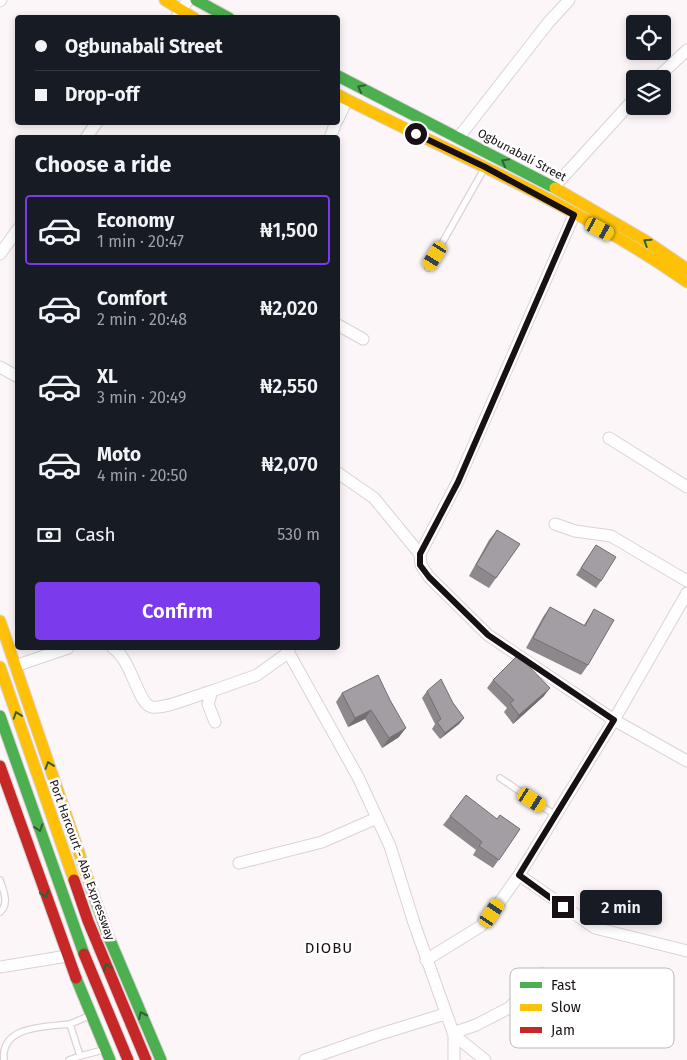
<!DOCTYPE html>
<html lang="en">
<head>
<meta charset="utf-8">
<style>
	:root { --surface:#171b24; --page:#242831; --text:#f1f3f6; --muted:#9ea1a6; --line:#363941; --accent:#7c3aed }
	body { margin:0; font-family:"Fira Sans",sans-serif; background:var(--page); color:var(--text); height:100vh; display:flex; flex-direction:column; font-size:19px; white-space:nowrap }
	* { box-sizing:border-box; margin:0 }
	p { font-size:16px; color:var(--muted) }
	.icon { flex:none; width:28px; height:28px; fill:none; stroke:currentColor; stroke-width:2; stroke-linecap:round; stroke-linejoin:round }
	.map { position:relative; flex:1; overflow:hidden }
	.panel { position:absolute; left:15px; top:135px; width:325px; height:515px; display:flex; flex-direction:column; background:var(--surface); border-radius:5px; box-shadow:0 2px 8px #0003 }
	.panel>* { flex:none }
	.banner { position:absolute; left:15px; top:15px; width:325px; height:110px; border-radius:5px; box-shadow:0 2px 8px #0003; display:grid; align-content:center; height:110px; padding:0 20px; background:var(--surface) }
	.fabs { position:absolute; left:626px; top:15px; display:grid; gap:10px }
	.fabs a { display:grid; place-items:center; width:45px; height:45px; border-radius:5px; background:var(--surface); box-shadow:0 2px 8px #0003; font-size:25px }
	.end { position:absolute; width:22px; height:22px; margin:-11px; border:6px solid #181015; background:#fff; box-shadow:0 0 0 2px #fff }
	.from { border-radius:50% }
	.bubble { position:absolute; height:35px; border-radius:5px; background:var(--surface); box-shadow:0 2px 8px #0003; font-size:16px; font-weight:600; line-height:35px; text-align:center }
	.car { position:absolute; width:15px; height:30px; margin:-15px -8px; border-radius:6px; box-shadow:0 0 4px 1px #0007; background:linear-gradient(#f5c518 24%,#345 0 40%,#f5c518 0 76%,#345 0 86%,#f5c518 0) }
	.banner b { display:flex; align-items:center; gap:18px; height:48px; font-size:19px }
	.banner b+b { border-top:1px solid var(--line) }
	.banner i { width:12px; height:12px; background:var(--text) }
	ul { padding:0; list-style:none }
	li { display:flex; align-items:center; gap:15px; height:70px; margin:0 10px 8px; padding:0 10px; border:2px solid transparent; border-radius:5px }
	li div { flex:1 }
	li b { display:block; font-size:19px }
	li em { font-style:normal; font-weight:600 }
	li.current { border-color:var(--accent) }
	li>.icon { width:45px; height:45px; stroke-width:1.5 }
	h2 { padding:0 20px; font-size:22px; line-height:60px }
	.pay { display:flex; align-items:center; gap:12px; height:55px; padding:0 20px; font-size:19px }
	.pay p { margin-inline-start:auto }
	.button { display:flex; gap:10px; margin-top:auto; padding:10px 20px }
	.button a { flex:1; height:58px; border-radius:5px; background:var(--accent); color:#fff; font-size:20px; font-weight:600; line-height:58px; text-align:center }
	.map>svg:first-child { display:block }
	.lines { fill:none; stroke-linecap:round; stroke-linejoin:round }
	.lane-casing { stroke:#dad2d6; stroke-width:8 }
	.street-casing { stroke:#dad2d6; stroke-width:13 }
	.fast-casing { stroke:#dad2d6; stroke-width:13 }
	.slow-casing { stroke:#dad2d6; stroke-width:13 }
	.jam-casing { stroke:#dad2d6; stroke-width:13 }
	.lane { stroke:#fffefe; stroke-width:5.5 }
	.street { stroke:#fffefe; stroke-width:11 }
	.fast { stroke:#4caf50; stroke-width:11 }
	.slow { stroke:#ffc107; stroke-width:11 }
	.jam { stroke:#c62828; stroke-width:11 }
	.wall { fill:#8c888c }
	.shaded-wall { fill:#726f72 }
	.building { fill:#a39ea3; stroke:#726f72 }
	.oneway { stroke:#326032 }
	.route { stroke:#181015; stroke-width:6 }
	.labels { text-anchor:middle; stroke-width:5; stroke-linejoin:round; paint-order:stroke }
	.street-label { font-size:12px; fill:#181015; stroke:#fff }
	.quarter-label { font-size:15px; letter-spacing:1px; fill:#181015; stroke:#fff }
	.key { fill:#fff; stroke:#bab7b9; stroke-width:1 }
	.key-label { font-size:14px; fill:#181015 }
</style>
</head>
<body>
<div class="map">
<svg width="687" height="1060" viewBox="0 0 687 1060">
	<rect width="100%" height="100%" fill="#fcf6f9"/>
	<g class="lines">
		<defs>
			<path id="lane" d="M 428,268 L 484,169
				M 500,778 L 555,815
				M 0,880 C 3,890 10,904 0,912
				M 89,1016 L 70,1024 L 80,1056 L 103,1050
				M 4,1060 C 0,1025 47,1027 70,1024
				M 69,1060 L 80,1056"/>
			<path id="street" d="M 0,1 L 1,0
				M 176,18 L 188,0
				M 656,79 L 687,50
				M 338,119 L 347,100
				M 459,137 L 548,23 L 569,0
				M 86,138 L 97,122
				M 330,138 L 336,122
				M 553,188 L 635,98
				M 574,215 L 458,481 L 420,554 L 421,565 L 429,577 L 488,635 L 614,720 L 687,761
				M 0,254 L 18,229
				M 338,325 L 363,339
				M 0,367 L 18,377
				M 609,438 L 687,487
				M 338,473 L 374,498 L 420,554
				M 555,524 L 575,531 L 611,536 L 687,581
				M 113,648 C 132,660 138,705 152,707 C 166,709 197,695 212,691
				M 286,648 L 358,777 L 390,846 L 414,923 L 454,1035 L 454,1060
				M 15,666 L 68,648
				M 215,722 L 208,704 L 212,691 L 257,675 L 289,652
				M 239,863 L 322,842 L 377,818
				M 519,875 L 595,928 L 687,951
				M 426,960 L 481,926 L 492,913 L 519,875 L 614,720 L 687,593
				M 0,967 L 67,956
				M 453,1033 L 476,1025 L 509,1008 L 542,974 L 587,1003 L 605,1010 L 635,1016
				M 454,1035 L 485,1060
				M 305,1060 L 377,1035 L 445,1014"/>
			<path id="fast" d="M 196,0 L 229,18
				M 338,76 L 555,188
				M 0,716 L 84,954
				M 91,888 L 107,933 L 161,1060
				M 76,978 L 110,1060"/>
			<path id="slow" d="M 165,0 L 194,18
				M 338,95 C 455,155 579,206 687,282
				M 555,188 L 646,241 L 687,269
				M 0,621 L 91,888
				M 0,667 L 74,880"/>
			<path id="jam" d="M 0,766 L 76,978
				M 74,880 L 88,921 L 146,1060
				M 84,954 L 128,1060"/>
		</defs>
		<use href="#lane" class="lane-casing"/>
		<use href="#street" class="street-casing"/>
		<use href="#fast" class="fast-casing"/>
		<use href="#slow" class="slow-casing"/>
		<use href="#jam" class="jam-casing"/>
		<use href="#lane" class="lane"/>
		<use href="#street" class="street"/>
		<use href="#fast" class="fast"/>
		<use href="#slow" class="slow"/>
		<use href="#jam" class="jam"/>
	</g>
	<path class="wall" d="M 497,530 L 520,544 L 489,588 L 469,576 L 489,540 Z
		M 596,545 L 601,581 L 596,588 L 576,575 Z
		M 550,607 L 584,625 L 594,609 L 588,665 L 581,675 L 526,648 L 543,617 Z
		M 378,675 L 399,737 L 382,748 L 365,719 L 348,727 L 336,702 L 342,693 Z
		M 493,680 L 544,696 L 513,724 L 504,712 L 507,708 L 487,688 Z
		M 427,691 L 453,703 L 464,718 L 459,724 L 440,739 L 432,729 L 435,724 L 422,698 Z
		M 450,816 L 497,819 L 520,829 L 493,868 L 473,855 L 476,850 L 443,825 Z"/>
	<path class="shaded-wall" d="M 550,688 L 544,696 L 513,724 L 519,715 Z
		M 371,710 L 365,719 L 348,727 L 355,718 Z
		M 464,718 L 459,724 L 440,739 L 445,733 Z
		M 406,728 L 399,737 L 382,748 L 389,738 Z"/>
	<path class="building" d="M 497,530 L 520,544 L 496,578 L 476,565 Z
		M 596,545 L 616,557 L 601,581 L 581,568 Z
		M 550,607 L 585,626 L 594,609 L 614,620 L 588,665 L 533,638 Z
		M 518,655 L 550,688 L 519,715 L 510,703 L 514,700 L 493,680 Z
		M 378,675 L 390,700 L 406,728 L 389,738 L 371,710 L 355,718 L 342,693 Z
		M 441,679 L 453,703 L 464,718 L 445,733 L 437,722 L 441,719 L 427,691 Z
		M 466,795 L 497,819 L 500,815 L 520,829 L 499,860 L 479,846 L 482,842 L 450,816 Z"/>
	<defs><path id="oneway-chevron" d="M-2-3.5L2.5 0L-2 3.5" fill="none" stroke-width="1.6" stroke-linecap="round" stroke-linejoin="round" transform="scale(1.25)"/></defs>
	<g class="oneway">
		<use href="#oneway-chevron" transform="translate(361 88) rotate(-153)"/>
		<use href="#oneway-chevron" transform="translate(505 162) rotate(-152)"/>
		<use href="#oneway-chevron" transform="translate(647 242) rotate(-147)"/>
		<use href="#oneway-chevron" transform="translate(17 715) rotate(-109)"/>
		<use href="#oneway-chevron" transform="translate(49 765) rotate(-109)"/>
		<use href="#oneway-chevron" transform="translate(39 828) rotate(71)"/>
		<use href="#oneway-chevron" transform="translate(45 894) rotate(70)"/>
		<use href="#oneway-chevron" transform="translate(107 967) rotate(-112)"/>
		<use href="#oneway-chevron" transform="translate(142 1015) rotate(-114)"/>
	</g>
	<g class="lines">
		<path class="route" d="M 416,134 L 485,167 L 574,215 L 458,482 L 420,554 L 420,565 L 429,577 L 488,635 L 614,720 L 519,875 L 563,907"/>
	</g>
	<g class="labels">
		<g class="street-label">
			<text transform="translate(522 155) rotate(28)" y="4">Ogbunabali Street</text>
			<text transform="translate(82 860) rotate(70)" y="4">Port Harcourt - Aba Expressway</text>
		</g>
		<g class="quarter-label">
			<text x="329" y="953">DIOBU</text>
		</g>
	</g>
	<rect x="510" y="968" width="164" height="80" rx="8" class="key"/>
	<rect x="520" y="982" width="22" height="6" fill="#4caf50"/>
	<rect x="520" y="1004" width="22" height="7" fill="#ffc107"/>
	<rect x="520" y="1027" width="22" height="6" fill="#c62828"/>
	<g class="key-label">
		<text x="551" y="990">Fast</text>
		<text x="551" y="1012">Slow</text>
		<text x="551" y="1035">Jam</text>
	</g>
</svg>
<div class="fabs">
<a><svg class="icon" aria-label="locate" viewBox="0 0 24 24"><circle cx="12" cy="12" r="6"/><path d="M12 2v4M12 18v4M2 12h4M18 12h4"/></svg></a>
<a><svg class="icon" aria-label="layers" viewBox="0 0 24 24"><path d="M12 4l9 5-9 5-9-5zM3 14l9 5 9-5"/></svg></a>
</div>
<i class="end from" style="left:416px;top:134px"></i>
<i class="end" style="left:563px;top:907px"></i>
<div class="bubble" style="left:580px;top:890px;width:82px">2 min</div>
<i class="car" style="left:600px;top:229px;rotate:118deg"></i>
<i class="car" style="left:435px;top:256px;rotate:212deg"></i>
<i class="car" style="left:532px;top:800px;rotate:123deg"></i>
<i class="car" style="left:492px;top:913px;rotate:34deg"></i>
<div class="banner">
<b><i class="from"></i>Ogbunabali Street</b>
<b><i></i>Drop-off</b>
</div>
<section class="panel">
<h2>Choose a ride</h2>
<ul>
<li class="current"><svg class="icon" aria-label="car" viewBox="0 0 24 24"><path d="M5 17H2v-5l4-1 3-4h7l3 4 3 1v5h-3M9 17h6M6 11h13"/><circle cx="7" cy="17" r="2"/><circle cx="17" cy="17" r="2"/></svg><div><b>Economy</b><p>1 min · 20:47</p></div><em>₦1,500</em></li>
<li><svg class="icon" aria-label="car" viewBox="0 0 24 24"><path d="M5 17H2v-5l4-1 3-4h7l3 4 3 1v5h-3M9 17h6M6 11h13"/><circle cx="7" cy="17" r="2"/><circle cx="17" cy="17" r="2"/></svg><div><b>Comfort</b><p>2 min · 20:48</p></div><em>₦2,020</em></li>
<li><svg class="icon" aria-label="car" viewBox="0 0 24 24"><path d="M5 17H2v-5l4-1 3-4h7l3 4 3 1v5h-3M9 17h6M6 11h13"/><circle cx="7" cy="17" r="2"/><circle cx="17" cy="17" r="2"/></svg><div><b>XL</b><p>3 min · 20:49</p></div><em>₦2,550</em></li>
<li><svg class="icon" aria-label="car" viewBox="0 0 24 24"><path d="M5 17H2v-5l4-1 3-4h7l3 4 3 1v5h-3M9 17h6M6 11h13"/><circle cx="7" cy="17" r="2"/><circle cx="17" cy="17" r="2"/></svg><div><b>Moto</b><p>4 min · 20:50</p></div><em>₦2,070</em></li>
</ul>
<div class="pay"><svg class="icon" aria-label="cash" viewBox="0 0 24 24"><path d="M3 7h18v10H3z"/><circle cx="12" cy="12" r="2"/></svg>Cash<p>530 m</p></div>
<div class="button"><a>Confirm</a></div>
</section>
</div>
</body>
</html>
